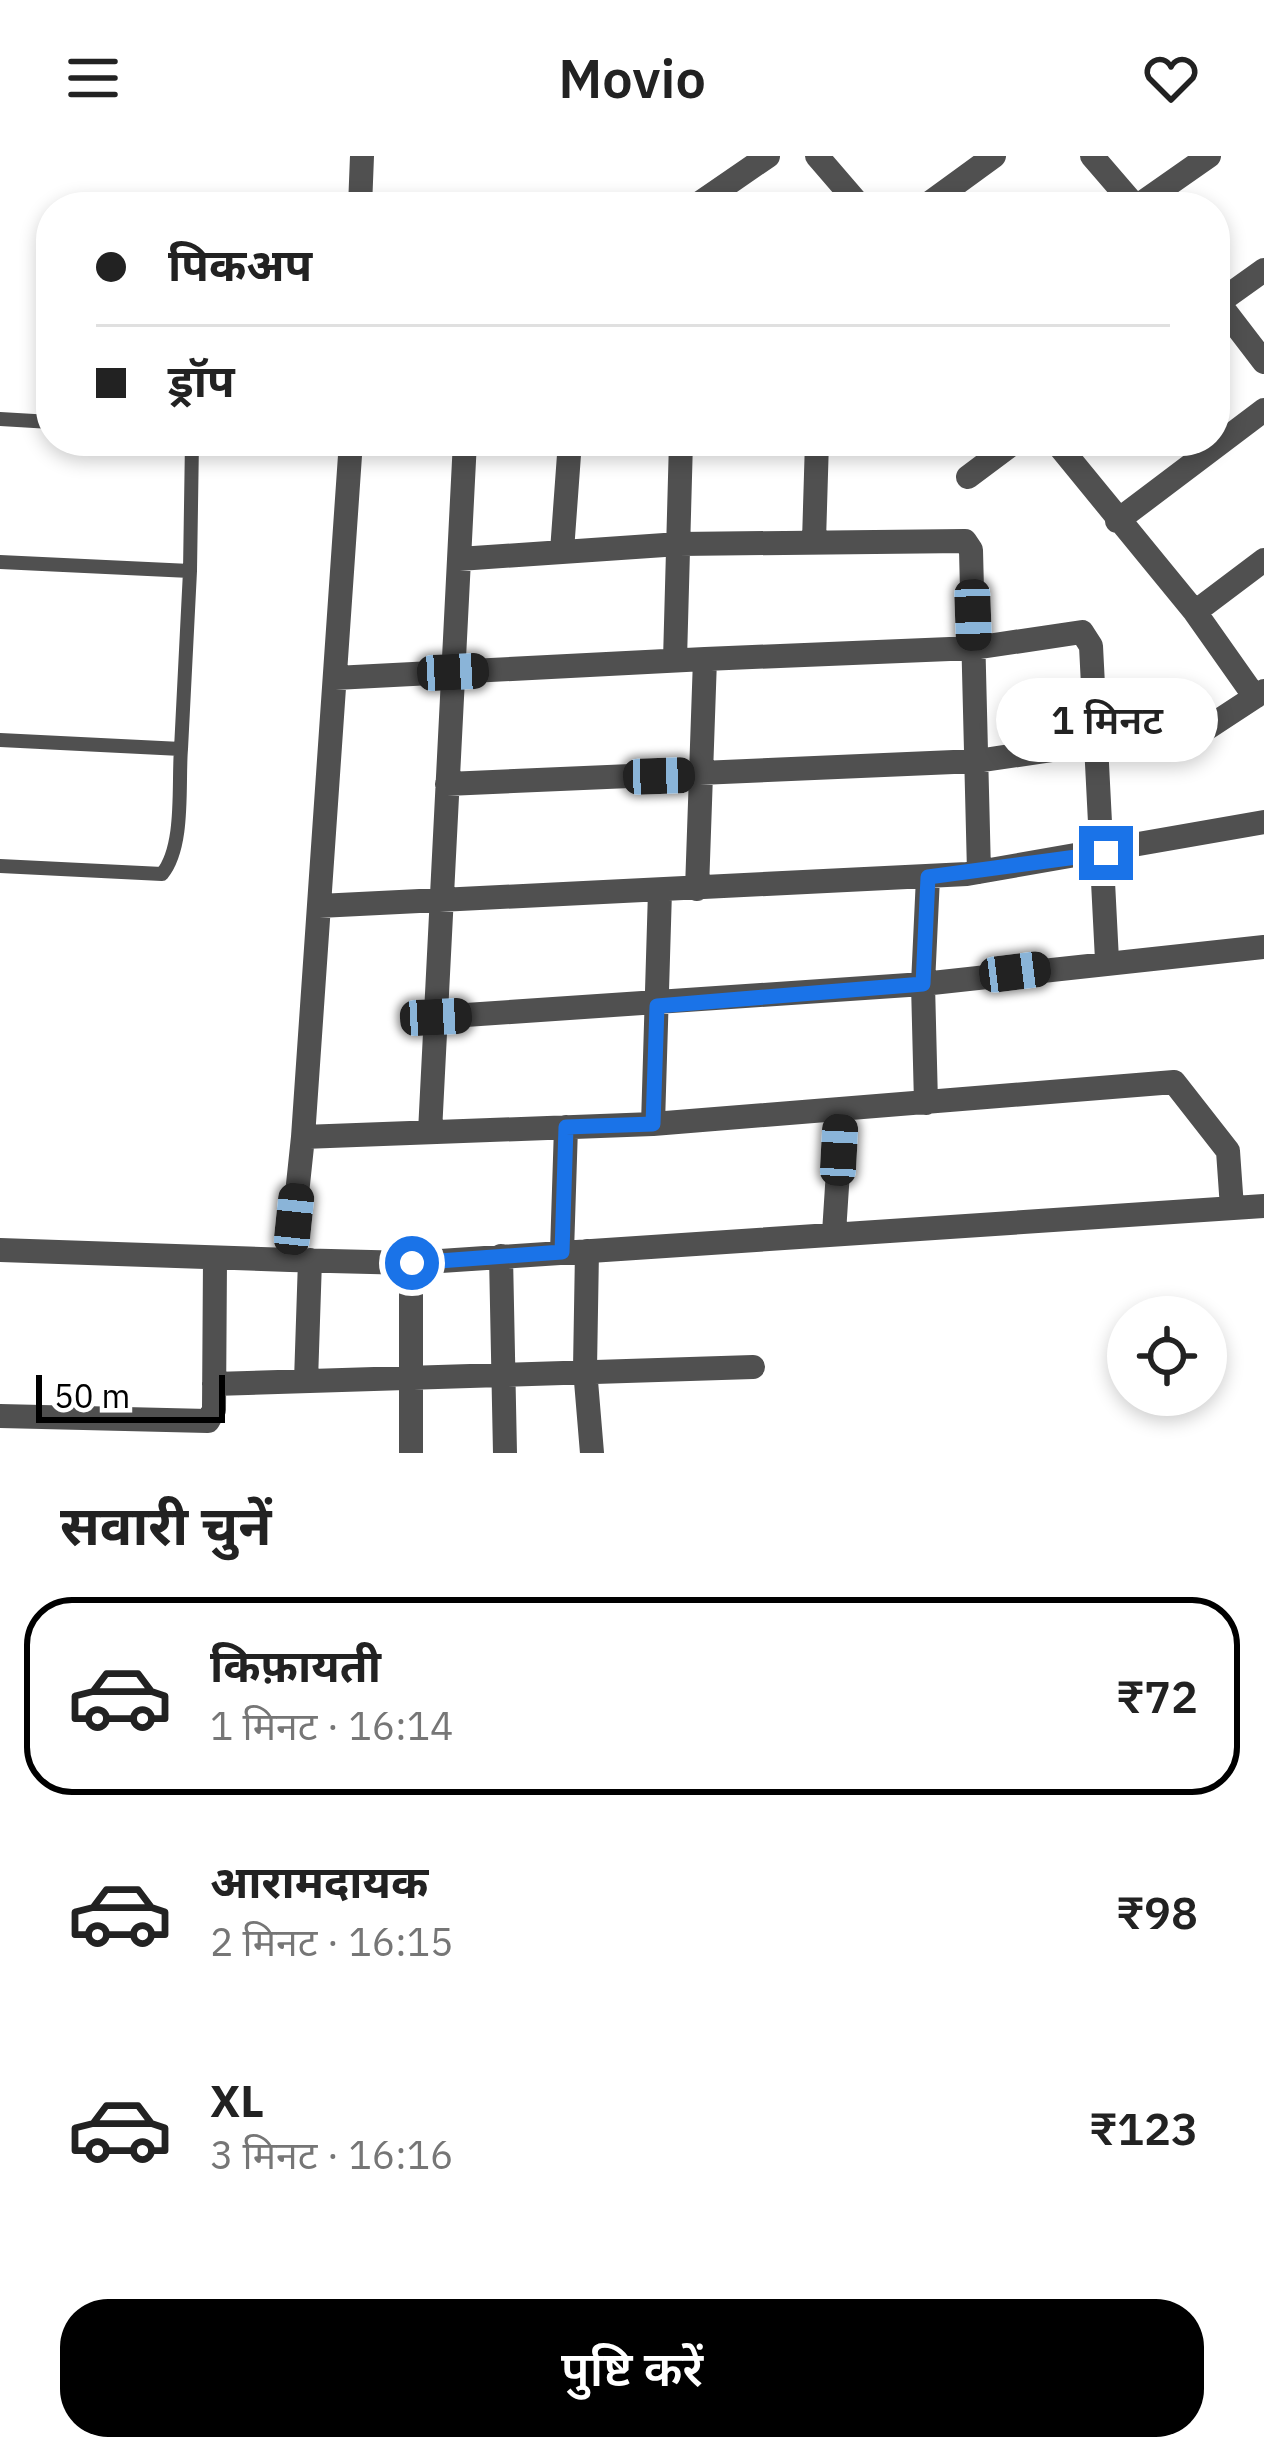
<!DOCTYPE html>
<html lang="hi">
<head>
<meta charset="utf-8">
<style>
	:root { --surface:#fff; --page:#f2f2f2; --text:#222; --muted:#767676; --line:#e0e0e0; --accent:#000 }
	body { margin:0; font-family:"IBM Plex Sans","Noto Sans Devanagari",sans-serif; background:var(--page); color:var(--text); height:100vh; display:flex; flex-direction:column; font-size:45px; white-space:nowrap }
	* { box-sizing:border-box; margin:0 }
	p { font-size:39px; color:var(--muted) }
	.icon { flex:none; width:66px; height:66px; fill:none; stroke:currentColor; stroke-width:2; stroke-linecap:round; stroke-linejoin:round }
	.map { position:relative; height:1297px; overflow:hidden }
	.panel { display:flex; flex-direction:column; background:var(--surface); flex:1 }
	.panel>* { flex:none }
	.banner { position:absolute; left:36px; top:36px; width:1194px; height:264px; border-radius:48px; box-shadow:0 6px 18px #0003; display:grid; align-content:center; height:264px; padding:0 60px; background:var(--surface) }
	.controls { position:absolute; left:1107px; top:1140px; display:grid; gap:24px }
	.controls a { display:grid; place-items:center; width:120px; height:120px; border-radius:50%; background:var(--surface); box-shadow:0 6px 18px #0003; font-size:60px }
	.scale { position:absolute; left:36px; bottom:30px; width:189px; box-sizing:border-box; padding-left:12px; border:6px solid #000; border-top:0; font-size:33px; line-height:42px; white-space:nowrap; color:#000; -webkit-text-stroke:9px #fff; paint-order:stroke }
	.end { position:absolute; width:54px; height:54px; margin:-27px; border:15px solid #1a73e8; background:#fff; box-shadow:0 0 0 6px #fff }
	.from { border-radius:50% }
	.bubble { position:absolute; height:84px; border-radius:42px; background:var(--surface); box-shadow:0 6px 18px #0003; font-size:39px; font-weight:600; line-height:84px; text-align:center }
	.car { position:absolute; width:36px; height:72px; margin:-36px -18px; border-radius:15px; box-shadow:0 0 9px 3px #0007; background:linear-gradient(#222 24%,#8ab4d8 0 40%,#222 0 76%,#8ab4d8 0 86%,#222 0) }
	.banner b { display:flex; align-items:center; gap:42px; height:114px; font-size:45px }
	.banner b+b { border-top:3px solid var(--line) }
	.banner i { width:30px; height:30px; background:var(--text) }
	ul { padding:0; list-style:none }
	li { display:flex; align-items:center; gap:36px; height:198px; margin:0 24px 18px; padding:0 36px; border:6px solid transparent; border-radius:48px }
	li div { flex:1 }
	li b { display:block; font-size:45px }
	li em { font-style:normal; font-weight:600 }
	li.on { border-color:var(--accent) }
	li>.icon { width:108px; height:108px; stroke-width:1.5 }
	h2 { padding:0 60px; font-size:54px; line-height:144px }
	.button { display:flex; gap:24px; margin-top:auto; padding:24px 60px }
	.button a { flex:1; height:138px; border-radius:48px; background:var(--accent); color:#fff; font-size:48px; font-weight:600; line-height:138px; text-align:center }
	header { display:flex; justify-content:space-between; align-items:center; height:156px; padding:0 60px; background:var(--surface); font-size:54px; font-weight:600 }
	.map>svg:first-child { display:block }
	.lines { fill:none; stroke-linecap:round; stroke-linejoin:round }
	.service { stroke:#505050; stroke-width:14 }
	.minor { stroke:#505050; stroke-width:24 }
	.route { stroke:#1a73e8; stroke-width:15 }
</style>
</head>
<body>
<header><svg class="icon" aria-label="menu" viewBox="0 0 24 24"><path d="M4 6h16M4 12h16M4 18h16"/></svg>Movio<svg class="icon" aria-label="heart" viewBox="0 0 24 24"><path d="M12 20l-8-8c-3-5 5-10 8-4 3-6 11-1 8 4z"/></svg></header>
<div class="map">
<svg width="1264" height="1297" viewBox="0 0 1264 1297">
	<rect width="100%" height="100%" fill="#fff"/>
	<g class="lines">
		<path class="service" d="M 0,263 L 51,266
			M 0,406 L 190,415 L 181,593 L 0,584
			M 190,415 L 192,285
			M 0,710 L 162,718 C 185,690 178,628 181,593"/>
		<path class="minor" d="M 817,0 L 861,51
			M 1092,0 L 1136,51 L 1209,0
			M 360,51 L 362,0
			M 694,51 L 768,0
			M 924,51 L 994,0
			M 1215,142 L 1264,206
			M 1215,149 L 1264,114
			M 1055,285 L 1195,456 L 1264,404
			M 968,321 L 1016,285
			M 1117,365 L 1264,254
			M 814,385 L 817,285
			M 562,395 L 570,285
			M 459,403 L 679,388 L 965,385 L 971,394 L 979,716
			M 1195,456 L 1255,541
			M 705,503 L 974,492 L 1082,476 L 1091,490 L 1107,804
			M 675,504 L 681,285
			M 335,522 L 705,503 L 697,733
			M 447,628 L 977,605 L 1209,571 L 1264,535
			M 319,750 L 967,718 L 1264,666
			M 436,861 L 923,828 L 1264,791
			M 926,947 L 923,828 L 928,721
			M 653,968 L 660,735
			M 430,976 L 465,285
			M 303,981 L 653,968 L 1174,926 L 1228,995 L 1232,1052
			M 834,1077 L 842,953
			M 0,1094 L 290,1104 L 303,981 L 351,285
			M 587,1095 L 585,1213 L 592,1297
			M 562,1096 L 566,971
			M 501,1100 L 505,1297
			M 290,1104 L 411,1107 L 1264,1050
			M 306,1225 L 310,1104
			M 214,1228 L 753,1211
			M 0,1260 L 208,1265 L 214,1254 L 215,1103
			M 411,1297 L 411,1107"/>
	</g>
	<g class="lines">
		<path class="route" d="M 412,1107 L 562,1096 L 566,971 L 653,968 L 657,850 L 923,828 L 928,721 L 1106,697"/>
	</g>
</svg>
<div class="controls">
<a><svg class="icon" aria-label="locate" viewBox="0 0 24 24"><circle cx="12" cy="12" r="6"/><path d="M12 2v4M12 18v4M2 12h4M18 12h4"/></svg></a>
</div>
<div class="scale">50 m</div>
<i class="end from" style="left:412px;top:1107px"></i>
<i class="end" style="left:1106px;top:697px"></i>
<div class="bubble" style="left:996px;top:522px;width:222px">1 मिनट</div>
<i class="car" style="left:973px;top:459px;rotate:178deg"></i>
<i class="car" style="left:453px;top:516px;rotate:87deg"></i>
<i class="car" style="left:659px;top:620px;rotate:88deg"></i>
<i class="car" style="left:1015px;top:816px;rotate:83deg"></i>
<i class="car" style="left:436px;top:861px;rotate:87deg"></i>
<i class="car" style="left:839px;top:994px;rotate:3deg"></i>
<i class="car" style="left:294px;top:1063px;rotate:6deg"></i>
<div class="banner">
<b><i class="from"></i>पिकअप</b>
<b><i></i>ड्रॉप</b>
</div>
</div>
<section class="panel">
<h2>सवारी चुनें</h2>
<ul>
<li class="on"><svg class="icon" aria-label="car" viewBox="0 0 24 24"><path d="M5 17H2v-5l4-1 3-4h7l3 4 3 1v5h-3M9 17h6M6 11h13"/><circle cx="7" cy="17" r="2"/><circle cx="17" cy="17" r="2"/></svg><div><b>किफ़ायती</b><p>1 मिनट · 16:14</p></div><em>₹72</em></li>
<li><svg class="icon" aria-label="car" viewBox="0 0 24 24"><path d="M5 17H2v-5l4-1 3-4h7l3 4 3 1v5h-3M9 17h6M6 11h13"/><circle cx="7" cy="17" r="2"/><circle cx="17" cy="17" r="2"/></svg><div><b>आरामदायक</b><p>2 मिनट · 16:15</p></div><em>₹98</em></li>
<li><svg class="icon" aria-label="car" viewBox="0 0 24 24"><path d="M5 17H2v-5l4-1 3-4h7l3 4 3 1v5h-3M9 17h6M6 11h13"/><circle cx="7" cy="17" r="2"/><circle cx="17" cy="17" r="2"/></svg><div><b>XL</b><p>3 मिनट · 16:16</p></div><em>₹123</em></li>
</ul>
<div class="button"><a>पुष्टि करें</a></div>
</section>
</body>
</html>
